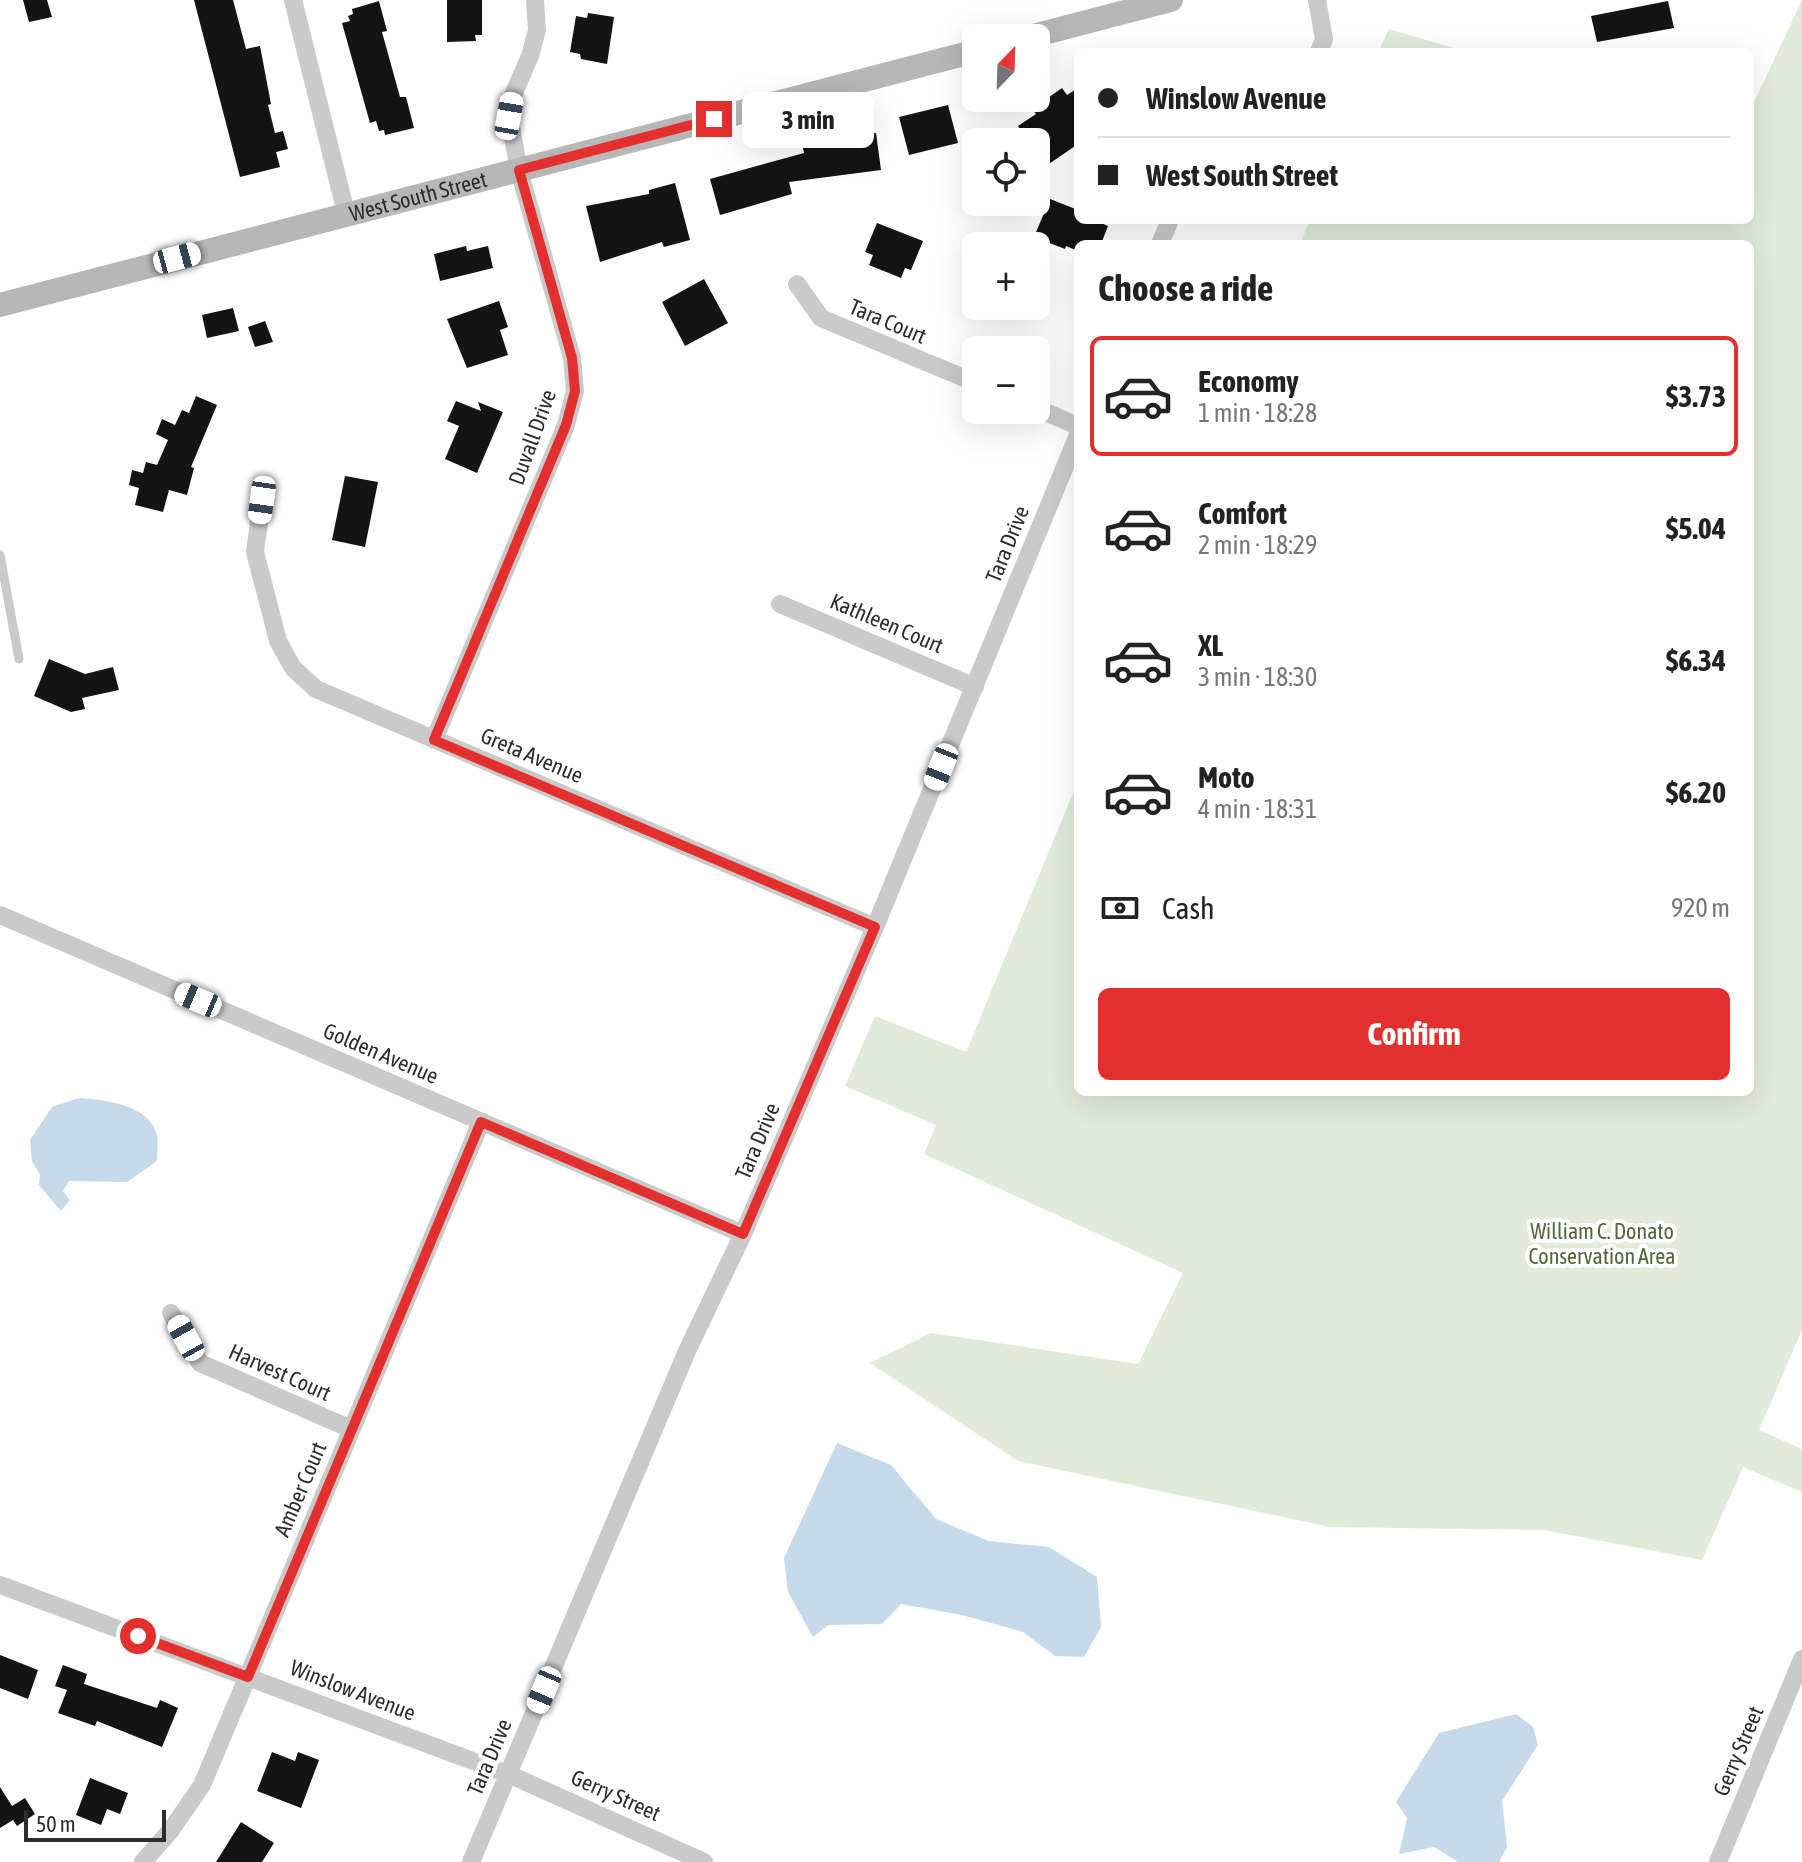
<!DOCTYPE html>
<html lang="en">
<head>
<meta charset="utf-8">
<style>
	:root { --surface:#fff; --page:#f2f2f2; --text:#222; --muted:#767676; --line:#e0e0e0; --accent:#e42f2f }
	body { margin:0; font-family:"Asap Condensed",sans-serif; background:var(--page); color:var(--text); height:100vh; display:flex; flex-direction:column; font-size:30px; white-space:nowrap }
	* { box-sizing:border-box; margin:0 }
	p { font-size:26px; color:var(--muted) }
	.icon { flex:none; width:44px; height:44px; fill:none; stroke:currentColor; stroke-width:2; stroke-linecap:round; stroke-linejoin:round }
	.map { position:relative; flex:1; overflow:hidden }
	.panel { position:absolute; left:1074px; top:240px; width:680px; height:856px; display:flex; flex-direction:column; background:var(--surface); border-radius:12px; box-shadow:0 8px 32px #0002 }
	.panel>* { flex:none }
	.guide { position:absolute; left:1074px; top:48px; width:680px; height:176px; border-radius:12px; box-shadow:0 8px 32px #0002; display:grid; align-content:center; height:176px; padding:0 24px; background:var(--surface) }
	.needle { width:52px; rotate:23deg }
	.controls { position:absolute; left:962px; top:24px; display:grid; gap:16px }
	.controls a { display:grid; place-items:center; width:88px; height:88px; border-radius:12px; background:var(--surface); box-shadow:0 8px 32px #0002; font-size:40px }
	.scale { position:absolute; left:24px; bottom:20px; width:142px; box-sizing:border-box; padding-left:8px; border:4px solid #2d2d2d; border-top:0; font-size:22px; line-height:28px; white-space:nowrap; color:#2d2d2d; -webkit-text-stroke:6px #fff; paint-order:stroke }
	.end { position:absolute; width:36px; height:36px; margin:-18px; border:10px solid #e42f2f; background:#fff; box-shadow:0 0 0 4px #fff }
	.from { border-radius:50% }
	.bubble { position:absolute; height:56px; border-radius:12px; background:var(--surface); box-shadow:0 8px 32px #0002; font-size:26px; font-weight:700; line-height:56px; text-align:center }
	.car { position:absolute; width:24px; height:48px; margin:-24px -12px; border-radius:10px; box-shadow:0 0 6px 2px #0007; background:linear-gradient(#fff 24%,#345 0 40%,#fff 0 76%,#345 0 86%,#fff 0) }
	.guide b { display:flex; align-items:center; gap:28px; height:76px; font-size:30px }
	.guide b+b { border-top:2px solid var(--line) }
	.guide i { width:20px; height:20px; background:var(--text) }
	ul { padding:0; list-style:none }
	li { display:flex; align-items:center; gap:24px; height:120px; margin:0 16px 12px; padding:0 8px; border:4px solid transparent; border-radius:12px }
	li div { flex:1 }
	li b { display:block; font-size:30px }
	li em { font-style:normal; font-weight:700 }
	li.active { border-color:var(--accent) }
	li>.icon { width:72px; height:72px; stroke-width:1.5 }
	h2 { padding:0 24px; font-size:36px; line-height:96px }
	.pay { display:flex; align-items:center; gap:20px; height:88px; padding:0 24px; font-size:30px }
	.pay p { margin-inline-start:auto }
	.cta { display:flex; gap:16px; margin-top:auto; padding:16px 24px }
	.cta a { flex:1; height:92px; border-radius:12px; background:var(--accent); color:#fff; font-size:32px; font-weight:700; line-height:92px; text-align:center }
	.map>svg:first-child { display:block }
	.green { fill:#e2ebda }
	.water { fill:#c6daeb }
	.building { fill:#141414 }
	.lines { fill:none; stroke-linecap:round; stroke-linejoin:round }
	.lane { stroke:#cacaca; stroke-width:9 }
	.street { stroke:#cacaca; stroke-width:18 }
	.secondary { stroke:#b7b7b7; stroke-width:24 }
	.route { stroke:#e42f2f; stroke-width:10 }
	.labels { text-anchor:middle; stroke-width:8; stroke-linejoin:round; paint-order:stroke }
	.street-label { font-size:22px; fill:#2d2d2d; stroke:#fff }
	.park-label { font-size:22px; fill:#4d683b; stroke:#fff }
</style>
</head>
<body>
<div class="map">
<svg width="1802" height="1862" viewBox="0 0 1802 1862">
	<rect width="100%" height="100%" fill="#fff"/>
	<path class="green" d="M 1802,0 L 1802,1330 L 1759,1430 L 1802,1449 L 1802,1492 L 1743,1467 L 1702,1560 L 1544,1530 L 1330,1527 L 1018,1461 L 870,1363 L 931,1333 L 1138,1364 L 1183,1273 L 924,1154 L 936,1125 L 845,1086 L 875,1016 L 966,1052 L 1078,781 L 1078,1092 L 1750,1092 L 1750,244 L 1300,244 L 1310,220 L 1750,220 L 1750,111 Z
		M 1389,29 L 1467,52 L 1378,52 Z"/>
	<path class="water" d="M 79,1098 C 105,1100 149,1104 157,1135 C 158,1143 157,1153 157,1161 L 127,1182 L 69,1181 L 63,1191 L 70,1200 L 61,1211 L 39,1185 L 40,1175 L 32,1161 L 30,1140 L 52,1107 Z
		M 837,1443 L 891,1465 L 936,1519 L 989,1541 L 1049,1547 L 1097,1577 L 1101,1627 L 1084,1657 L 1055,1656 L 1023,1632 L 962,1615 L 901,1604 L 882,1624 L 828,1625 L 813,1637 L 788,1592 L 784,1558 Z
		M 1516,1714 L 1533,1727 L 1538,1745 L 1502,1801 L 1507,1847 L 1499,1862 L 1458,1862 L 1434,1847 L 1399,1854 L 1407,1818 L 1396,1802 L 1439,1733 Z"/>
	<path class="building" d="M 23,0 L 47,0 L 52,17 L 29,22 Z
		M 194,0 L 233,0 L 246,49 L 260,46 L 271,104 L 268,105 L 275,133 L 283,131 L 288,149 L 276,152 L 280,167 L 240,177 Z
		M 447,0 L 482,0 L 482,35 L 475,35 L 476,41 L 447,42 Z
		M 379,1 L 387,31 L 382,32 L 400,97 L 406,97 L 414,128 L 385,135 L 384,130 L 379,131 L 376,121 L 370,123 L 342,23 L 350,21 L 348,16 L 353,14 L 352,9 Z
		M 1668,1 L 1674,28 L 1597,42 L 1591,16 Z
		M 588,13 L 614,17 L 607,64 L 581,59 L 580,54 L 570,52 L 576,16 L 587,18 Z
		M 1062,88 L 1067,95 L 1078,88 L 1078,144 L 1046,166 L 1036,152 L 1036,142 L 1029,142 L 1018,126 L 1036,114 L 1032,109 Z
		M 948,105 L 958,143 L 909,155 L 899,117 Z
		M 876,133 L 881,170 L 789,182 L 792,194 L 720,215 L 710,179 L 804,153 L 802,143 Z
		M 675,183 L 690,240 L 664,247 L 662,242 L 600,262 L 586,206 L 649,194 L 649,190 Z
		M 1050,199 L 1078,210 L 1078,220 L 1094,220 L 1108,226 L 1101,244 L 1078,244 L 1078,251 L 1066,246 L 1065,249 L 1034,237 Z
		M 877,223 L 923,241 L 911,270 L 905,268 L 901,278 L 869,265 L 873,255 L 865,252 Z
		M 466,246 L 467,251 L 488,246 L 493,268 L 440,281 L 434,254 Z
		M 704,279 L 728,323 L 685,346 L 662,302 Z
		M 499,301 L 508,327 L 500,330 L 508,355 L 467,368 L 447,319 Z
		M 233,308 L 239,331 L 207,338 L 202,315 Z
		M 265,321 L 273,342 L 255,347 L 248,327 Z
		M 196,396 L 217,405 L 191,467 L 194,468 L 187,495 L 169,490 L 163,512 L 135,505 L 139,488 L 129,485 L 132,470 L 143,473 L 146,462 L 157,465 L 168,440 L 156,434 L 162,419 L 175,425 L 182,410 L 189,413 Z
		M 456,401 L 481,411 L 478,402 L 503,412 L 477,473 L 445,459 L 459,426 L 447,421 Z
		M 345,476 L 378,482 L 365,547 L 332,540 Z
		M 49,659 L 85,674 L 113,667 L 119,690 L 82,698 L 85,709 L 71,712 L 34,696 Z
		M 0,1655 L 38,1670 L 28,1699 L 0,1688 Z
		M 63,1665 L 87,1674 L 84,1684 L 157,1708 L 160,1700 L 178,1708 L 162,1747 L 97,1721 L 95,1726 L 58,1713 L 67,1690 L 55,1686 Z
		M 272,1752 L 295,1761 L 298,1752 L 319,1760 L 301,1808 L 257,1791 Z
		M 90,1778 L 128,1793 L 120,1814 L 107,1809 L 101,1825 L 76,1815 Z
		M 0,1787 L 12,1806 L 25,1798 L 35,1814 L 17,1826 L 13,1820 L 0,1828 Z
		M 241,1822 L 274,1843 L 262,1862 L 216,1862 Z"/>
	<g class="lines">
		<path class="lane" d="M 0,555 L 19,659"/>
		<path class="street" d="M 293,0 L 346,213
			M 1317,0 L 1324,39 L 1319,52
			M 1160,244 L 1170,220
			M 797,284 L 821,318 L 976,383
			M 1036,408 L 1078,426
			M 262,500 L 255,552 L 278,641 L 293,668 L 316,689 L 875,927
			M 780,604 L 975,687
			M 434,740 L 566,425 L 575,391 L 572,358 L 519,170 L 509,116 L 513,95 L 530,56 L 537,30 L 535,0
			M 0,915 L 743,1234
			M 171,1313 L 200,1363 L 351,1429
			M 0,1585 L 508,1774 L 704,1862
			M 143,1862 L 171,1830 L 202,1785 L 481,1122
			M 471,1862 L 687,1351 L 743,1234 L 875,927 L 1078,435
			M 1718,1862 L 1802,1659"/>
		<g class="secondary">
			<path d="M 1025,38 L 1171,0"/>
			<path id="s1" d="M 0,305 L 976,51"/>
		</g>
	</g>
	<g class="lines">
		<path class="route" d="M 138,1636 L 248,1677 L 481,1122 L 743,1234 L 875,927 L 434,740 L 566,425 L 575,391 L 572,358 L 519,170 L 714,119"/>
	</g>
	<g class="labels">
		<g class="street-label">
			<text dy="8" stroke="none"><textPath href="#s1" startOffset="432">West South Street</textPath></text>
			<text transform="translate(888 321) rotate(23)" y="8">Tara Court</text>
			<text transform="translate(532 437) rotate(-70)" y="8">Duvall Drive</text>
			<text transform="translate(1007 544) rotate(-68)" y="8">Tara Drive</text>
			<text transform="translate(887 623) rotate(23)" y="8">Kathleen Court</text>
			<text transform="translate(532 755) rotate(23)" y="8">Greta Avenue</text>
			<text transform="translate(381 1053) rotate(23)" y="8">Golden Avenue</text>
			<text transform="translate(757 1141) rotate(-67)" y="8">Tara Drive</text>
			<text transform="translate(280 1372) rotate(24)" y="8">Harvest Court</text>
			<text transform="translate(300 1489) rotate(-67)" y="8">Amber Court</text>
			<text transform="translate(353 1690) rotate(21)" y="8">Winslow Avenue</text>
			<text transform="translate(1738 1751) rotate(-67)" y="8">Gerry Street</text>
			<text transform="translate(489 1757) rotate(-67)" y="8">Tara Drive</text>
			<text transform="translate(616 1795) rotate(24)" y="8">Gerry Street</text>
		</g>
		<g class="park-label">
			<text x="1602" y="1239">William C. Donato<tspan x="1602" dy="25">Conservation Area</tspan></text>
		</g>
	</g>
</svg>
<div class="controls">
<a><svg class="needle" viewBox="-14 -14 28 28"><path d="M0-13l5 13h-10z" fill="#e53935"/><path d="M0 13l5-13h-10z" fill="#767676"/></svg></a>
<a><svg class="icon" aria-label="locate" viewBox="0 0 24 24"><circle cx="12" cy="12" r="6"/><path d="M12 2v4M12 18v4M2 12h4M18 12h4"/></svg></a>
<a>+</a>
<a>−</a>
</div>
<div class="scale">50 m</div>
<i class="end from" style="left:138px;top:1636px"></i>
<i class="end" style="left:714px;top:119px"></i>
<div class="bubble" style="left:742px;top:92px;width:132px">3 min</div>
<i class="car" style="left:509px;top:116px;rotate:10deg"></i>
<i class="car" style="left:177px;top:258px;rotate:75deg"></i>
<i class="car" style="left:262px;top:500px;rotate:188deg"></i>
<i class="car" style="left:941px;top:767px;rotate:202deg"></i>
<i class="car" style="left:198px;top:1000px;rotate:293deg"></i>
<i class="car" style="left:186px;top:1338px;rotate:331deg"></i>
<i class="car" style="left:544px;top:1690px;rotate:203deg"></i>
<div class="guide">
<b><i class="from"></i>Winslow Avenue</b>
<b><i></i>West South Street</b>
</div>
<section class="panel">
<h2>Choose a ride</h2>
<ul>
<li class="active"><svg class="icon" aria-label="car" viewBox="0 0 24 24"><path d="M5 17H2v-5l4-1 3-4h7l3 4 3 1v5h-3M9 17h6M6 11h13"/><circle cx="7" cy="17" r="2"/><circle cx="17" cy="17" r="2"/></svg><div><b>Economy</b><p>1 min · 18:28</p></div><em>$3.73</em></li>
<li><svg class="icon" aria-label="car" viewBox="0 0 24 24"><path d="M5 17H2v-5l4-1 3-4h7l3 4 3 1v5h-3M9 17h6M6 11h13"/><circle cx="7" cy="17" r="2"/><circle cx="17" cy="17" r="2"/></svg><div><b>Comfort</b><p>2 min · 18:29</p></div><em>$5.04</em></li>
<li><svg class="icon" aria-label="car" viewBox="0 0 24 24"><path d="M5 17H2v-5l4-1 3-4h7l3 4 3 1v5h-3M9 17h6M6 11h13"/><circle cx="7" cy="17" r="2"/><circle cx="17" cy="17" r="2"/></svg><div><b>XL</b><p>3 min · 18:30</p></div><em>$6.34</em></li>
<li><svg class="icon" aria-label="car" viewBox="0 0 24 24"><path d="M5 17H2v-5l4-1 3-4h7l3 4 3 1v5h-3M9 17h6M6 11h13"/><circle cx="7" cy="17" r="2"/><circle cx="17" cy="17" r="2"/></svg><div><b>Moto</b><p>4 min · 18:31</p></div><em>$6.20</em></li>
</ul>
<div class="pay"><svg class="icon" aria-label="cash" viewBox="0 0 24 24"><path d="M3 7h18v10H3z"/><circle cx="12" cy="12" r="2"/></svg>Cash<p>920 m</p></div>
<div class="cta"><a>Confirm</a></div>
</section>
</div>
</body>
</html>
